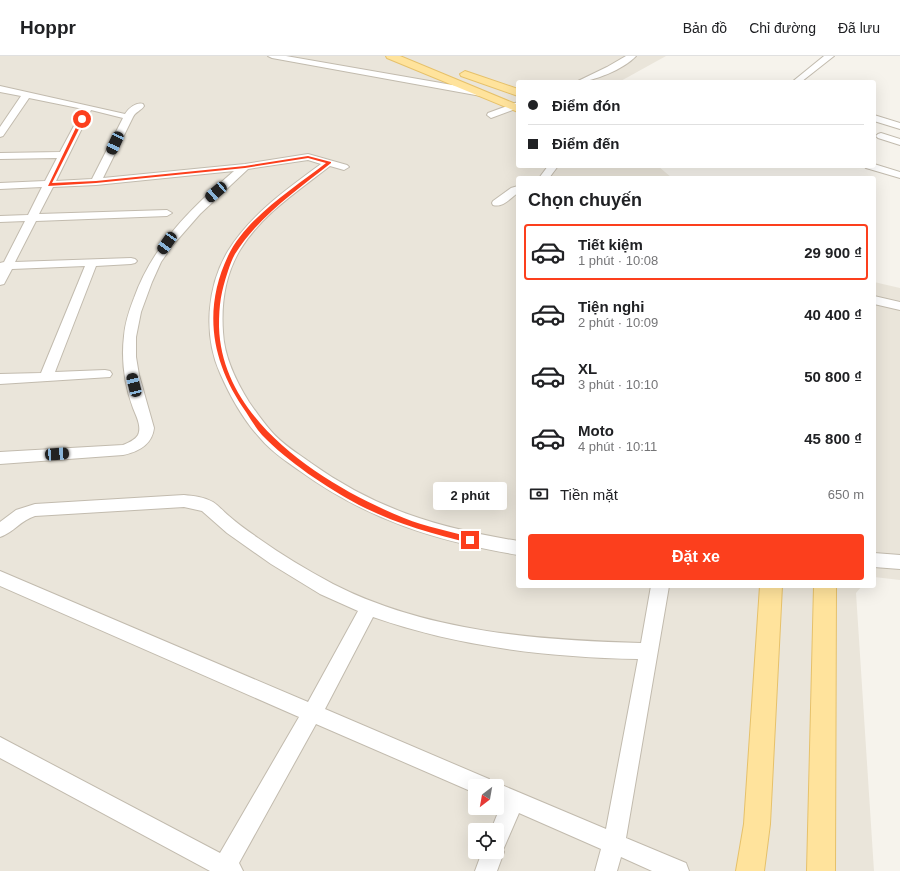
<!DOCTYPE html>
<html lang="vi">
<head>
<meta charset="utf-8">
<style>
	:root { --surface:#fff; --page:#f2f2f2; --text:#202124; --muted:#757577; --line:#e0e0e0; --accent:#fc3f1d }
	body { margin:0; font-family:Arial,sans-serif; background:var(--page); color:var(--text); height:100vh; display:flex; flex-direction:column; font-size:15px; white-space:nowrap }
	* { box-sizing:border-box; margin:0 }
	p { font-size:13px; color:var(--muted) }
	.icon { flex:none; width:22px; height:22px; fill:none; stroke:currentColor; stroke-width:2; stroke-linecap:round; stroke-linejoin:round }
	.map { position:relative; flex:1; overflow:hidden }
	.details { position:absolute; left:516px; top:120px; width:360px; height:412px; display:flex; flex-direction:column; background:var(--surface); border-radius:4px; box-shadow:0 4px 16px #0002 }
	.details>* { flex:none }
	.top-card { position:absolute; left:516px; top:24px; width:360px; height:88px; border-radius:4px; box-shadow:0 4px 16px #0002; display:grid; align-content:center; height:88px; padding:0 12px; background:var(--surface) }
	.needle { width:26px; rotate:211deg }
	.tools { position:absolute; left:468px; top:723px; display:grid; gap:8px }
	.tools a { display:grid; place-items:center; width:36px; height:36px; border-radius:4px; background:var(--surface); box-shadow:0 4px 16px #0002; font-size:20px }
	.end { position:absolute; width:18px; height:18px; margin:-9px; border:5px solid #fc3f1d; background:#fff; box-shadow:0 0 0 2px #fff }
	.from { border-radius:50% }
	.bubble { position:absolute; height:28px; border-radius:4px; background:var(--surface); box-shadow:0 4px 16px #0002; font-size:13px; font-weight:700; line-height:28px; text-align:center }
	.car { position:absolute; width:12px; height:24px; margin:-12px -6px; border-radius:5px; box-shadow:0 0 3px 1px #0007; background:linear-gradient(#222 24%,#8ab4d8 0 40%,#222 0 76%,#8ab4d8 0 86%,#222 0) }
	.top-card b { display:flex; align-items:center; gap:14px; height:38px; font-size:15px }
	.top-card b+b { border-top:1px solid var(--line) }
	.top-card i { width:10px; height:10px; background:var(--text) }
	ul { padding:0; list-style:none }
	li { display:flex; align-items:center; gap:12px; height:56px; margin:0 8px 6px; padding:0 4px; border:2px solid transparent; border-radius:4px }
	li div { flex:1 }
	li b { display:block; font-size:15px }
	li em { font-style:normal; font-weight:700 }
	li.selected { border-color:var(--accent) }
	li>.icon { width:36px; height:36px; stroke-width:1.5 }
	h2 { padding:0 12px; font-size:18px; line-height:48px }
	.pay { display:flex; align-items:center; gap:10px; height:44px; padding:0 12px; font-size:15px }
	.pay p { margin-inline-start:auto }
	.cta { display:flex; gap:8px; margin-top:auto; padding:8px 12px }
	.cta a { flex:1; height:46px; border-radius:4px; background:var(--accent); color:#fff; font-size:16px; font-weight:700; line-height:46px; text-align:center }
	header { display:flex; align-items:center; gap:24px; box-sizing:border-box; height:56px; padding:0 20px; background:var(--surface); border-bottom:1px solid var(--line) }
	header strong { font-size:19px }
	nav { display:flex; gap:22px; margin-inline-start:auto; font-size:14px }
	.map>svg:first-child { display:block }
	.residential { fill:#eae5da; fill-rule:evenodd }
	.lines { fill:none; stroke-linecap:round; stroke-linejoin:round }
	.minor-casing { stroke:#c2bbae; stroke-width:2 }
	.major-casing { stroke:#e6c16a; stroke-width:2 }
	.minor { fill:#fff; fill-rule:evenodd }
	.major { fill:#ffe39c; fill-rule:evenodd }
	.route { fill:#fc3f1d }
</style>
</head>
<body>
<header>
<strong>Hoppr</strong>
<nav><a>Bản đồ</a><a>Chỉ đường</a><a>Đã lưu</a></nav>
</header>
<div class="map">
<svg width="900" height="815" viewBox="0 0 900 815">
	<rect width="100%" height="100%" fill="#f6f3ec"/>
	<path class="residential" d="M 0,0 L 666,0 L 619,26 L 518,26 L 518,110 L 658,110 L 672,122 L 518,122 L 518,530 L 862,530 L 856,537 L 874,815 L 0,815 ZM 475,730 L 497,730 L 497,752 L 475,752 ZM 475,774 L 497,774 L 497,796 L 475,796 Z
		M 874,226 L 900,232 L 900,524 L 874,521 Z"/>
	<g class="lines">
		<defs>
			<path id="minor" d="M 268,0 L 286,0 L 481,34 L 485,37 L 481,40 L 272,2 Z
				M 626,0 L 636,0 C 624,13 593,26 576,26 L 607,11 Z
				M 824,0 L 834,0 L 801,26 L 792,26 Z
				M 0,30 L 125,58 C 129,52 136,46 143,48 L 144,50 C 141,55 136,55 133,61 L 103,122 L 245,108 L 308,98 L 347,109 L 349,111 L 344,114 L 330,110 C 298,135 261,159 240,194 C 225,219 221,248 223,276 C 224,301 236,325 249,346 C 256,356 263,366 271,375 C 282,388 297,397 311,407 C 377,454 439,472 518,485 L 518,499 C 436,485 368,464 300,415 C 286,405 272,396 261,383 C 244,365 230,340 220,317 C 203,279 207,230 228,195 C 251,158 287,133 321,108 L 308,104 L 248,113 L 200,158 L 172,190 L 161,206 L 152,226 L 141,256 L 136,281 L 136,301 L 139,319 L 154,372 C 152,389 138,396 123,399 L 0,408 L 0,396 L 123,389 C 128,387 135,384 138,379 C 142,370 136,360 133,352 C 125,330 121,304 124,280 C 125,267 129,255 134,242 C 153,189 192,151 234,115 L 96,129 L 53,131 L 39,158 L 167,154 L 172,157 L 167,160 L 36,165 L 15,206 L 131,202 L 135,203 L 137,205 L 135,207 L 131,208 L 96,210 L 55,316 L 105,314 L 110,315 L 112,318 L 110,321 L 0,328 L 0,318 L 41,317 L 85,210 L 12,213 L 4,228 L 0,229 L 0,207 L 4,206 L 25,165 L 0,166 L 0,160 L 28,159 L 42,131 L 0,133 L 0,127 L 45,125 L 57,102 L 0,103 L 0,97 L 60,96 L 83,53 L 29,42 L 3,80 L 0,81 L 0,71 L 21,40 L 0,36 ZM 91,54 L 123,62 L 92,123 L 56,125 Z
				M 518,46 L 518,52 L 491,62 L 487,59 L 488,57 Z
				M 874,59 L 900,67 L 900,73 L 874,65 Z
				M 881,77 L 900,83 L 900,89 L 878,82 L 876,80 L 878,78 Z
				M 874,108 L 900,116 L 900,122 L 866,112 L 864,110 L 874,110 Z
				M 548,110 L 558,110 L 549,122 L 539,122 Z
				M 518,130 L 518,137 C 510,142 503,152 493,149 L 492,147 L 493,145 L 511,132 Z
				M 874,240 L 900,246 L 900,254 L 874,248 Z
				M 184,439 C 194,440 204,441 213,446 C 219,450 224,456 229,460 C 238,468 248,475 258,482 C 282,499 307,514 333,528 C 427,576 537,584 641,587 L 651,530 L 669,530 L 626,782 L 686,807 L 689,815 L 652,815 L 621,801 L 617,815 L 595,815 L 601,793 L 519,757 L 503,794 L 504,796 L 497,815 L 475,815 L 482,796 L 497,796 L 497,774 L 491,774 L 501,749 L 497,747 L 497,730 L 475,730 L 475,737 L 316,668 L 239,807 L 243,815 L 210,815 L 0,702 L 0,681 L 220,797 L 299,661 L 0,530 L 0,515 L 308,646 L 358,555 L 320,538 L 271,508 L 227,477 L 202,455 L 184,451 L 35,460 C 21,464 13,477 0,481 L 0,466 L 16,454 L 35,448 ZM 373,561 C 459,591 547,601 638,603 L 606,773 L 497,727 L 492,729 L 489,723 L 325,653 Z
				M 874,497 L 900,499 L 900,513 L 874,511 Z"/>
			<path id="major" d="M 386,0 L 400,0 L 518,49 L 518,56 L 387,2 Z
				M 465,15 L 518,33 L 518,40 L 461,20 L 460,18 Z
				M 760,530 L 782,530 L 770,768 L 764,815 L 736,815 L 744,768 Z
				M 814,530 L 836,530 L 835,815 L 807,815 Z"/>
		</defs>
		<use href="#minor" class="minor-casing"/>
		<use href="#major" class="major-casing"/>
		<use href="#minor" class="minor"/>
		<use href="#major" class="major"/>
	</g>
	<path class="route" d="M 82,62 L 84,63 L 52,127 L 96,125 L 245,110 L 308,100 L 331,106 L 331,107 C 296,135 259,160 235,198 C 232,203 230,209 228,215 C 221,236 219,248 219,271 C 222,366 325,430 404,462 C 426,471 450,475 473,482 L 473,486 L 470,487 C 433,478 394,467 359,449 C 326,431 288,406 262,379 C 256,372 251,364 246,356 C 212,308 202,255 228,200 C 246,162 294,132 326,107 L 308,102 L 245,112 L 96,127 L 48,130 L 80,63 Z"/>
</svg>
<div class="tools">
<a><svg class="needle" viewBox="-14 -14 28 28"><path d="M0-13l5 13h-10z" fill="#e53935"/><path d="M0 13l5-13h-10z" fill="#757577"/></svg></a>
<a><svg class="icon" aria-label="locate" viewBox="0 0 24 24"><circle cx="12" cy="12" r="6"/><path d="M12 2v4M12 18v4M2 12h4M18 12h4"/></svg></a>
</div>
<i class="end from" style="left:82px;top:63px"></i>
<i class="end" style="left:470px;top:484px"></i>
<div class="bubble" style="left:433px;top:426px;width:74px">2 phút</div>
<i class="car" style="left:115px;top:87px;rotate:205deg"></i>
<i class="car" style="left:216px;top:136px;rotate:229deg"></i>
<i class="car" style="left:167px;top:187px;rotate:215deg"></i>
<i class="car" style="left:134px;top:329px;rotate:346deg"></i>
<i class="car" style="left:57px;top:398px;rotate:86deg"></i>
<div class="top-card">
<b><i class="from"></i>Điểm đón</b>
<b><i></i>Điểm đến</b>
</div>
<section class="details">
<h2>Chọn chuyến</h2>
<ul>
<li class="selected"><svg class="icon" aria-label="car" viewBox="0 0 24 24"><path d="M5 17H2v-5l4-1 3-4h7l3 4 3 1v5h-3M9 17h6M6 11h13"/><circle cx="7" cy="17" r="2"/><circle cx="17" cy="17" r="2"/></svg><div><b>Tiết kiệm</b><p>1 phút · 10:08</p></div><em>29 900 ₫</em></li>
<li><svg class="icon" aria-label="car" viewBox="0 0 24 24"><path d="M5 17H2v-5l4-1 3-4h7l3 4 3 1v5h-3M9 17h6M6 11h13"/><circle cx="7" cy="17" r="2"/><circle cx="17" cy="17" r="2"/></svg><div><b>Tiện nghi</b><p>2 phút · 10:09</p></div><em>40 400 ₫</em></li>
<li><svg class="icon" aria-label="car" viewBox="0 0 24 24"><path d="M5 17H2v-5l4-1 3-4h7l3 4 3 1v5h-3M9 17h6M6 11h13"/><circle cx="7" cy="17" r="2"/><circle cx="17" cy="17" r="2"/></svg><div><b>XL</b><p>3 phút · 10:10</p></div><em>50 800 ₫</em></li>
<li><svg class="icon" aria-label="car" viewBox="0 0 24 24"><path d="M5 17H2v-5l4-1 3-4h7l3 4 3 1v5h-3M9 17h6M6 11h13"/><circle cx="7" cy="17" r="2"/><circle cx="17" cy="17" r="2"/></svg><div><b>Moto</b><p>4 phút · 10:11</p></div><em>45 800 ₫</em></li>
</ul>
<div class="pay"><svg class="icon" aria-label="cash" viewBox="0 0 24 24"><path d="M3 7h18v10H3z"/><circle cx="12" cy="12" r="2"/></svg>Tiền mặt<p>650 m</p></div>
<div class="cta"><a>Đặt xe</a></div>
</section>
</div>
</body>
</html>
